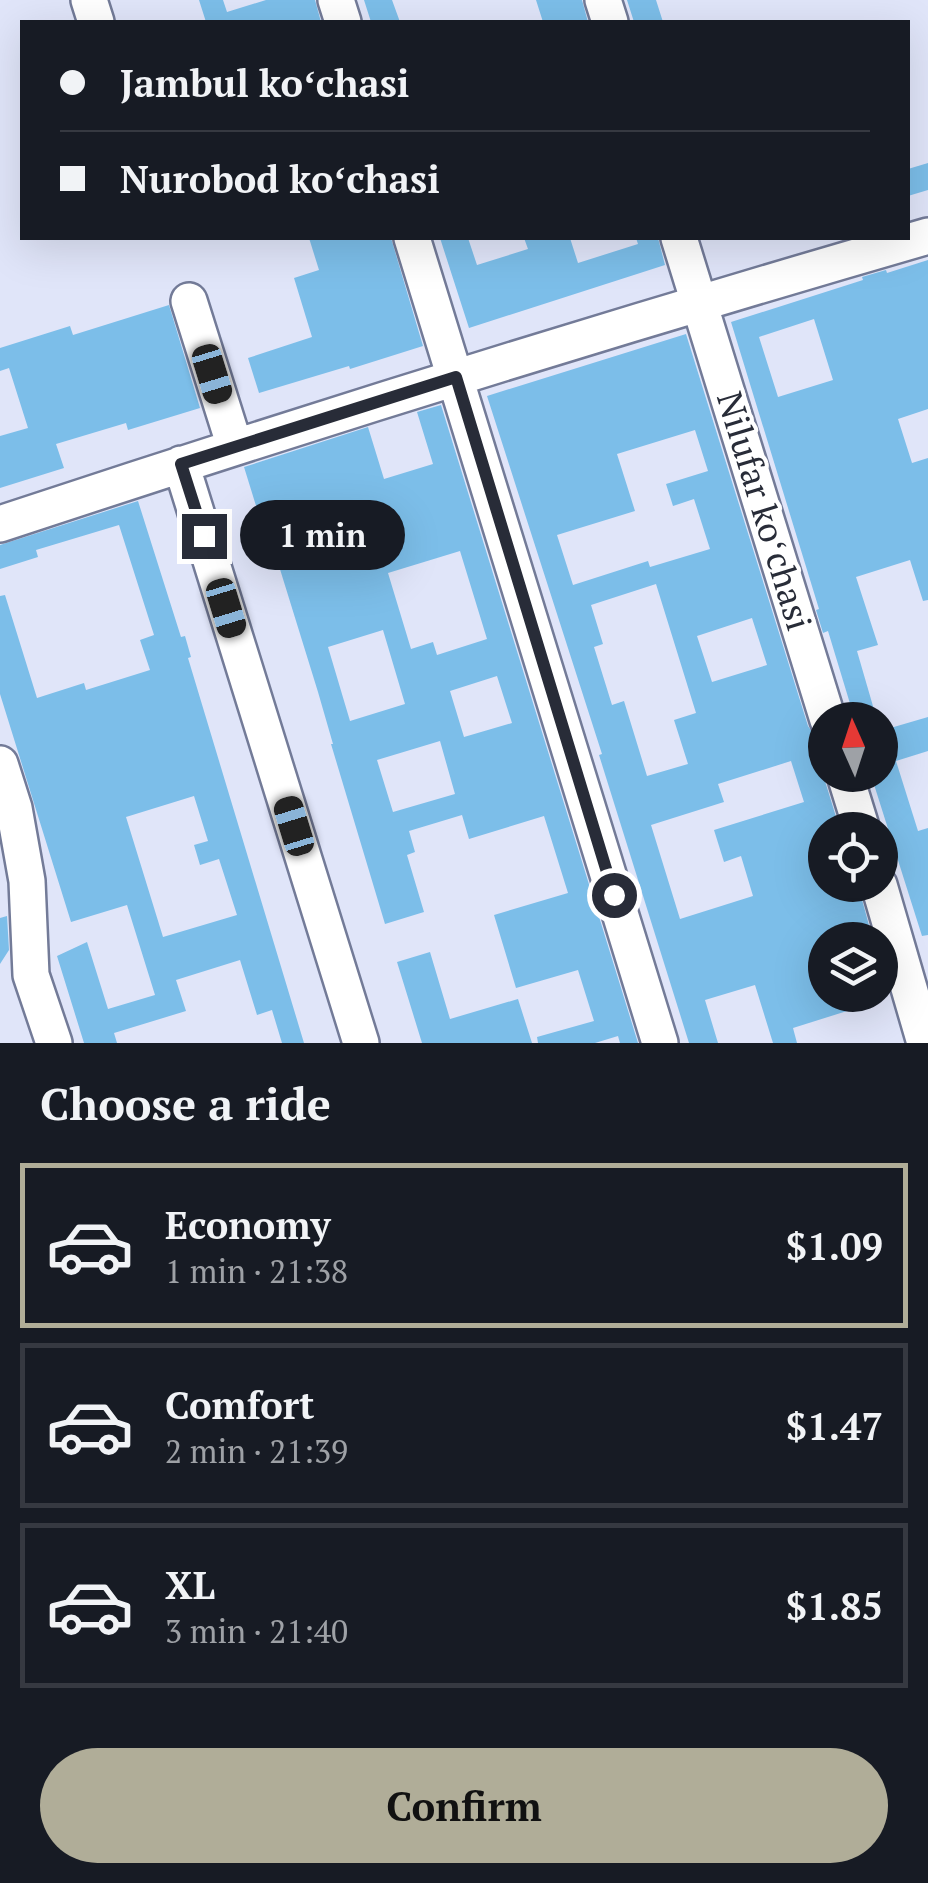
<!DOCTYPE html>
<html lang="en">
<head>
<meta charset="utf-8">
<style>
	:root { --surface:#171b24; --page:#242831; --text:#f1f3f6; --muted:#9ea1a6; --line:#363941; --accent:#b0ad98 }
	body { margin:0; font-family:"PT Serif",serif; background:var(--page); color:var(--text); height:100vh; display:flex; flex-direction:column; font-size:38px; white-space:nowrap }
	* { box-sizing:border-box; margin:0 }
	p { font-size:32px; color:var(--muted) }
	.icon { flex:none; width:55px; height:55px; fill:none; stroke:currentColor; stroke-width:2; stroke-linecap:round; stroke-linejoin:round }
	.map { position:relative; height:1043px; overflow:hidden }
	.panel { display:flex; flex-direction:column; background:var(--surface); flex:1 }
	.panel>* { flex:none }
	.banner { position:absolute; left:20px; top:20px; width:890px; height:220px; border-radius:0px; box-shadow:0 10px 40px #0002; display:grid; align-content:center; height:220px; padding:0 40px; background:var(--surface) }
	.needle { width:65px; rotate:357deg }
	.tools { position:absolute; left:808px; top:702px; display:grid; gap:20px }
	.tools a { display:grid; place-items:center; width:90px; height:90px; border-radius:50%; background:var(--surface); box-shadow:0 10px 40px #0002; font-size:50px }
	.end { position:absolute; width:45px; height:45px; margin:-22px; border:12px solid #282c38; background:#fff; box-shadow:0 0 0 5px #fff }
	.from { border-radius:50% }
	.bubble { position:absolute; height:70px; border-radius:35px; background:var(--surface); box-shadow:0 10px 40px #0002; font-size:32px; font-weight:600; line-height:70px; text-align:center }
	.car { position:absolute; width:30px; height:60px; margin:-30px -15px; border-radius:12px; box-shadow:0 0 8px 2px #0007; background:linear-gradient(#222 24%,#8ab4d8 0 40%,#222 0 76%,#8ab4d8 0 86%,#222 0) }
	.banner b { display:flex; align-items:center; gap:35px; height:95px; font-size:38px }
	.banner b+b { border-top:2px solid var(--line) }
	.banner i { width:25px; height:25px; background:var(--text) }
	ul { padding:0; list-style:none }
	li { display:flex; align-items:center; gap:30px; height:165px; margin:0 20px 15px; padding:0 20px; border:5px solid var(--line); border-radius:0px }
	li div { flex:1 }
	li b { display:block; font-size:38px }
	li em { font-style:normal; font-weight:600 }
	li.on { border-color:var(--accent) }
	li>.icon { width:90px; height:90px; stroke-width:1.5 }
	h2 { padding:0 40px; font-size:45px; line-height:120px }
	.primary-button { display:flex; gap:20px; margin-top:auto; padding:20px 40px }
	.primary-button a { flex:1; height:115px; border-radius:60px; background:var(--accent); color:#111; font-size:40px; font-weight:600; line-height:115px; text-align:center }
	.map>svg:first-child { display:block }
	.building { fill:#7cbee9; fill-rule:evenodd }
	.lines { fill:none; stroke-linecap:round; stroke-linejoin:round }
	.minor-casing { stroke:#737b98; stroke-width:40 }
	.minor { stroke:#fff; stroke-width:35 }
	.route { stroke:#282c38; stroke-width:12 }
	.labels { text-anchor:middle; stroke-width:8; stroke-linejoin:round; paint-order:stroke }
	.street-label { font-size:35px; fill:#282c38; stroke:#fff }
</style>
</head>
<body>
<div class="map">
<svg width="928" height="1043" viewBox="0 0 928 1043">
	<rect width="100%" height="100%" fill="#e0e5f9"/>
	<path class="building" d="M 199,0 L 223,0 L 227,12 L 266,0 L 315,0 L 321,22 L 206,22 Z
		M 364,0 L 392,0 L 400,22 L 371,22 Z
		M 536,0 L 582,0 L 588,22 L 543,22 Z
		M 627,0 L 656,0 L 663,22 L 634,22 Z
		M 928,163 L 928,190 L 908,196 L 908,169 Z
		M 309,238 L 391,238 L 423,346 L 350,369 L 349,366 L 259,393 L 248,358 L 312,337 L 294,278 L 319,270 Z
		M 440,238 L 468,238 L 477,265 L 528,249 L 524,238 L 570,238 L 578,263 L 638,244 L 636,238 L 658,238 L 665,265 L 469,328 Z
		M 928,260 L 928,409 L 898,419 L 912,463 L 928,458 L 928,600 L 923,601 L 910,560 L 856,577 L 878,645 L 857,651 L 877,720 L 855,720 L 828,631 L 823,633 L 816,610 L 819,609 L 731,322 L 863,280 L 862,277 L 886,270 L 887,273 ZM 814,319 L 833,380 L 778,397 L 759,337 Z
		M 169,305 L 200,408 L 128,430 L 126,423 L 56,444 L 64,468 L 0,488 L 0,436 L 28,428 L 9,368 L 0,371 L 0,348 L 70,326 L 73,335 Z
		M 686,334 L 808,726 L 815,736 L 825,768 L 825,781 L 840,830 L 825,830 L 825,885 L 858,885 L 873,940 L 825,940 L 825,995 L 881,995 L 882,1000 L 793,1028 L 797,1043 L 773,1043 L 755,985 L 705,1000 L 718,1043 L 689,1043 L 599,755 L 602,754 L 487,396 ZM 695,430 L 708,471 L 666,484 L 673,506 L 694,499 L 710,549 L 650,567 L 648,561 L 573,585 L 557,535 L 635,511 L 617,454 ZM 656,584 L 696,713 L 674,720 L 688,764 L 647,776 L 624,701 L 612,705 L 594,647 L 603,644 L 591,605 ZM 752,618 L 767,665 L 712,682 L 697,636 ZM 791,761 L 804,802 L 714,830 L 724,862 L 741,856 L 753,896 L 680,919 L 651,825 L 724,802 L 718,784 Z
		M 441,405 L 638,1043 L 620,1043 L 618,1036 L 595,1043 L 538,1043 L 537,1037 L 594,1021 L 578,970 L 516,988 L 494,915 L 568,893 L 544,816 L 469,839 L 462,815 L 409,831 L 415,852 L 407,855 L 424,912 L 385,924 L 331,744 L 333,744 L 318,692 L 266,524 L 262,525 L 244,467 L 368,427 L 384,479 L 433,464 L 417,412 ZM 460,551 L 487,639 L 437,655 L 433,642 L 411,649 L 388,573 ZM 383,630 L 405,704 L 350,721 L 328,647 ZM 497,676 L 512,723 L 464,737 L 450,691 ZM 440,741 L 455,794 L 393,812 L 377,760 Z
		M 138,501 L 181,637 L 185,636 L 191,657 L 188,658 L 304,1043 L 282,1043 L 272,1010 L 257,1015 L 240,960 L 176,980 L 186,1011 L 114,1033 L 117,1043 L 84,1043 L 57,956 L 87,942 L 108,1009 L 155,995 L 127,905 L 71,922 L 0,694 L 0,596 L 5,595 L 37,698 L 84,683 L 86,690 L 150,670 L 140,640 L 154,635 L 119,525 L 36,550 L 38,557 L 0,569 L 0,545 ZM 194,796 L 208,841 L 194,845 L 200,865 L 219,859 L 237,915 L 163,937 L 126,817 Z
		M 928,717 L 928,751 L 896,761 L 918,831 L 928,828 L 928,935 L 922,936 L 871,775 L 880,775 L 880,726 L 886,725 L 887,729 Z
		M 7,916 L 9,950 L 0,964 L 0,918 Z
		M 430,952 L 450,1019 L 518,999 L 532,1043 L 422,1043 L 397,962 Z"/>
	<g class="lines">
		<defs>
			<path id="minor" d="M 89,0 L 96,22
				M 336,0 L 343,22
				M 603,0 L 610,22
				M 412,238 L 660,1043
				M 679,238 L 828,720
				M 189,301 L 235,447
				M 181,464 L 361,1043
				M 0,524 C 308,422 617,326 928,236
				M 0,764 L 14,808 L 27,881 L 31,975 L 54,1043
				M 845,775 L 862,830
				M 879,885 L 925,1043"/>
		</defs>
		<use href="#minor" class="minor-casing"/>
		<use href="#minor" class="minor"/>
	</g>
	<g class="lines">
		<path class="route" d="M 204,536 L 181,464 L 456,377 L 614,895"/>
	</g>
	<g class="labels">
		<g class="street-label">
			<text transform="translate(764 511) rotate(73)" y="12">Nilufar koʻchasi</text>
		</g>
	</g>
</svg>
<div class="tools">
<a><svg class="needle" viewBox="-14 -14 28 28"><path d="M0-13l5 13h-10z" fill="#e53935"/><path d="M0 13l5-13h-10z" fill="#9ea1a6"/></svg></a>
<a><svg class="icon" aria-label="locate" viewBox="0 0 24 24"><circle cx="12" cy="12" r="6"/><path d="M12 2v4M12 18v4M2 12h4M18 12h4"/></svg></a>
<a><svg class="icon" aria-label="layers" viewBox="0 0 24 24"><path d="M12 4l9 5-9 5-9-5zM3 14l9 5 9-5"/></svg></a>
</div>
<i class="end from" style="left:614px;top:895px"></i>
<i class="end" style="left:204px;top:536px"></i>
<div class="bubble" style="left:240px;top:500px;width:165px">1 min</div>
<i class="car" style="left:212px;top:374px;rotate:163deg"></i>
<i class="car" style="left:226px;top:608px;rotate:163deg"></i>
<i class="car" style="left:294px;top:826px;rotate:343deg"></i>
<div class="banner">
<b><i class="from"></i>Jambul koʻchasi</b>
<b><i></i>Nurobod koʻchasi</b>
</div>
</div>
<section class="panel">
<h2>Choose a ride</h2>
<ul>
<li class="on"><svg class="icon" aria-label="car" viewBox="0 0 24 24"><path d="M5 17H2v-5l4-1 3-4h7l3 4 3 1v5h-3M9 17h6M6 11h13"/><circle cx="7" cy="17" r="2"/><circle cx="17" cy="17" r="2"/></svg><div><b>Economy</b><p>1 min · 21:38</p></div><em>$1.09</em></li>
<li><svg class="icon" aria-label="car" viewBox="0 0 24 24"><path d="M5 17H2v-5l4-1 3-4h7l3 4 3 1v5h-3M9 17h6M6 11h13"/><circle cx="7" cy="17" r="2"/><circle cx="17" cy="17" r="2"/></svg><div><b>Comfort</b><p>2 min · 21:39</p></div><em>$1.47</em></li>
<li><svg class="icon" aria-label="car" viewBox="0 0 24 24"><path d="M5 17H2v-5l4-1 3-4h7l3 4 3 1v5h-3M9 17h6M6 11h13"/><circle cx="7" cy="17" r="2"/><circle cx="17" cy="17" r="2"/></svg><div><b>XL</b><p>3 min · 21:40</p></div><em>$1.85</em></li>
</ul>
<div class="primary-button"><a>Confirm</a></div>
</section>
</body>
</html>
